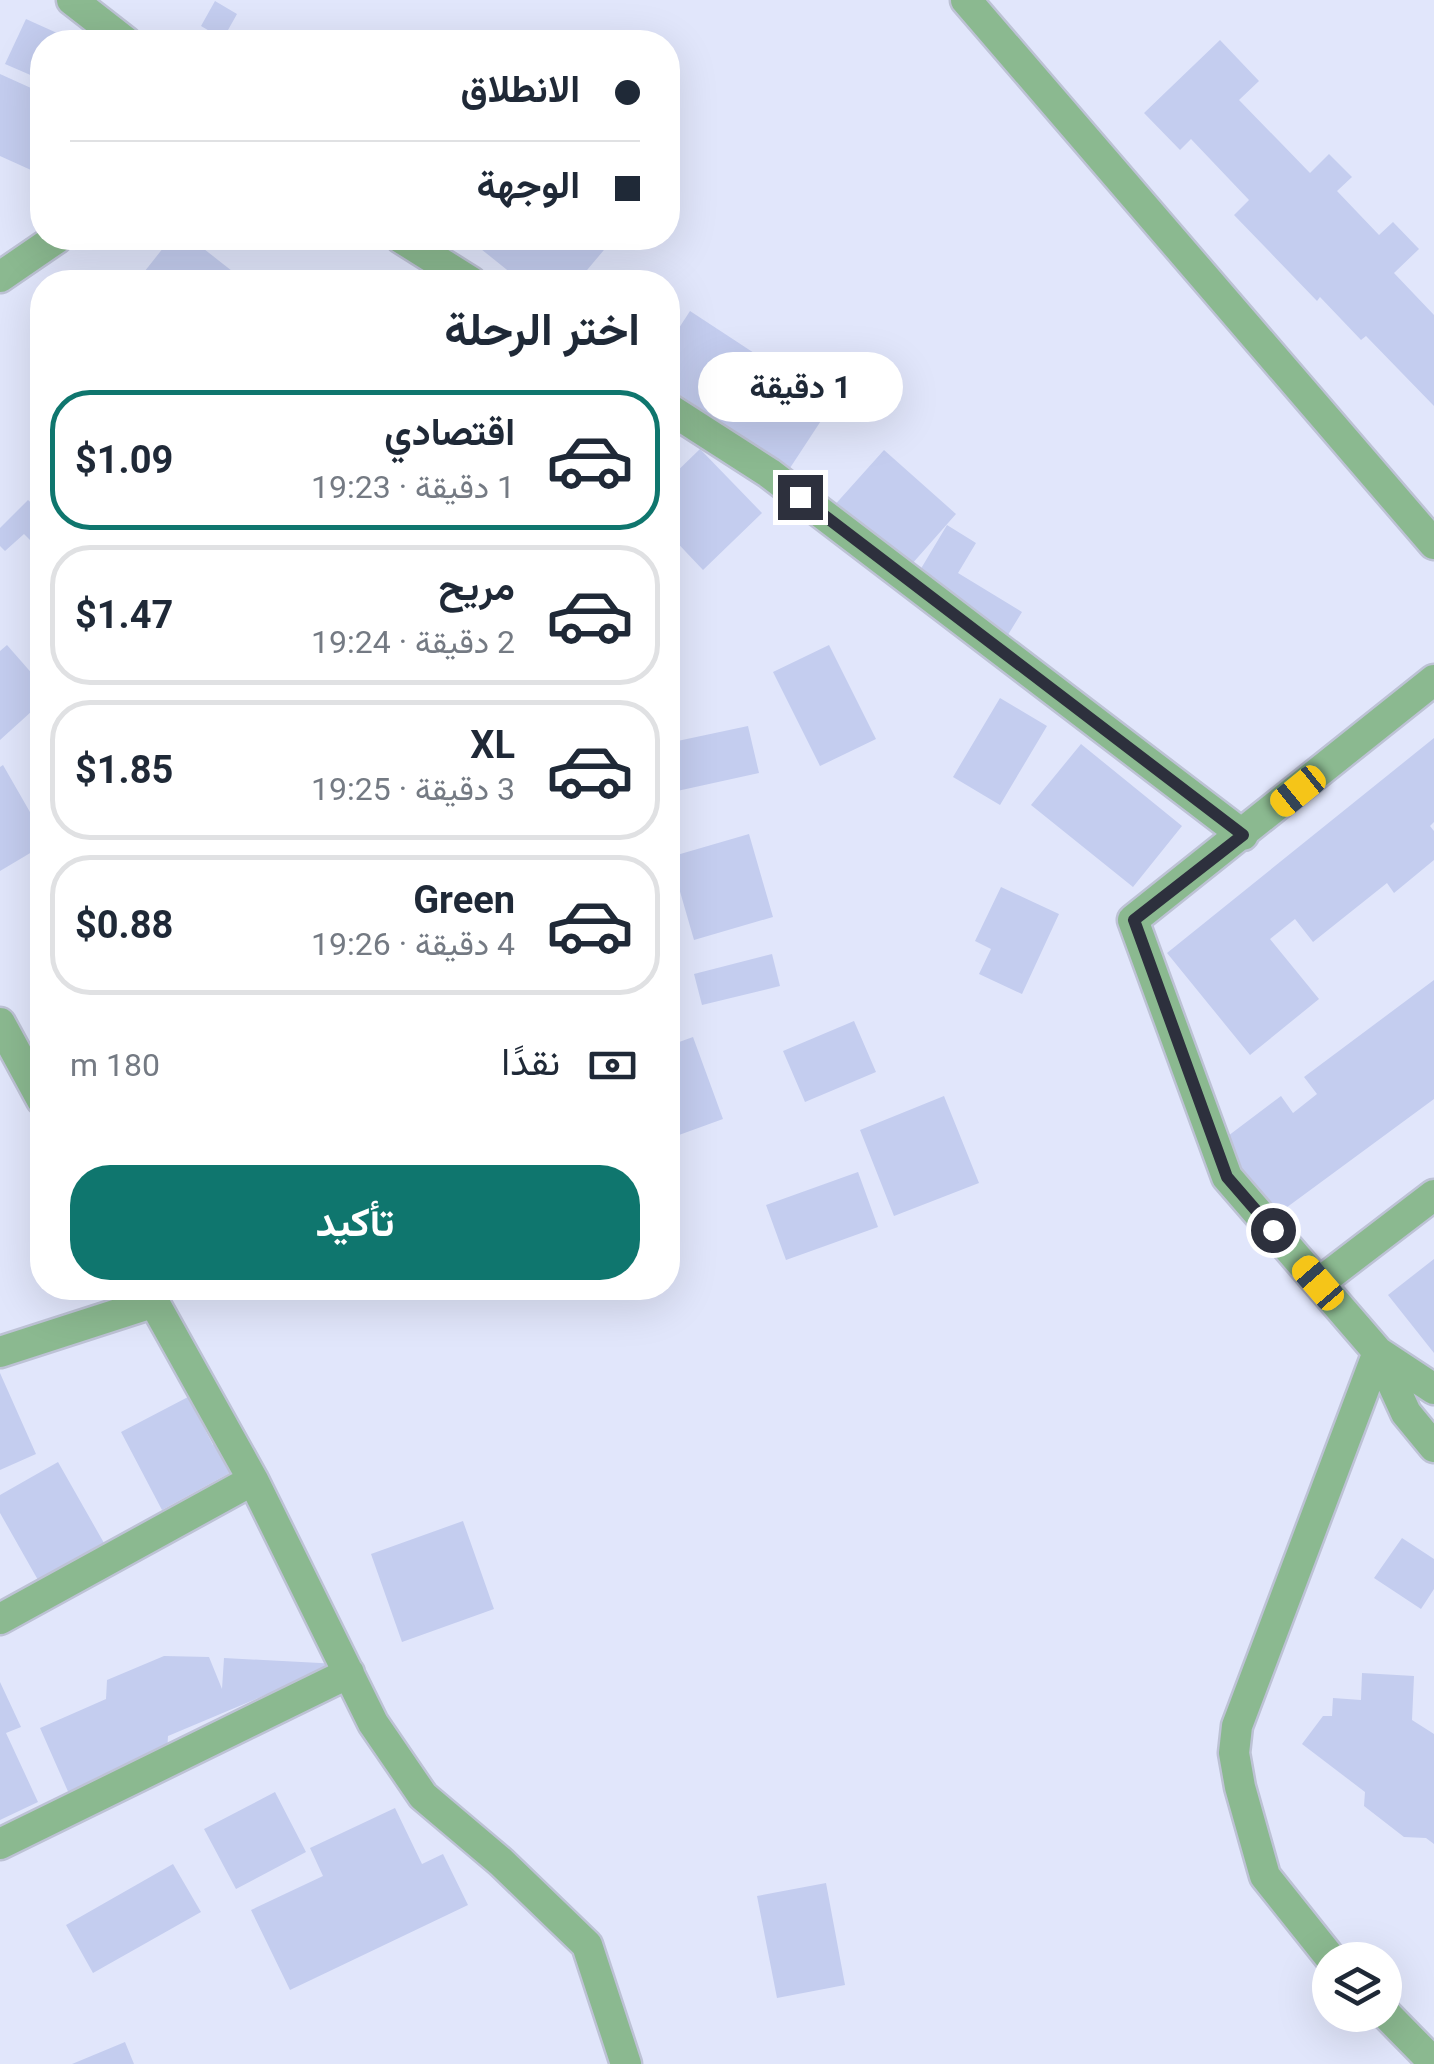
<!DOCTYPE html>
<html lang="ar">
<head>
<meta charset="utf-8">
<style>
	:root { --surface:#fff; --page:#f2f2f3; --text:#1f2937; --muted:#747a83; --line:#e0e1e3; --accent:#0f766e }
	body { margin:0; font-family:Roboto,Vazirmatn,sans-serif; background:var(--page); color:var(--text); direction:rtl; height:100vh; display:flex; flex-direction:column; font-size:38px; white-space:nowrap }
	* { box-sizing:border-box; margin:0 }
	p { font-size:32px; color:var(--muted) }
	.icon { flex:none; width:55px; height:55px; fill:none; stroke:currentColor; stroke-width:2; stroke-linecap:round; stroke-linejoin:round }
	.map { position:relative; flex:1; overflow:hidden; direction:ltr }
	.sheet { position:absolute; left:30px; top:270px; width:650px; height:1030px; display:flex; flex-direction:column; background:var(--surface); border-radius:40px; box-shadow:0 10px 40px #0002; direction:rtl }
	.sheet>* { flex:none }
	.hud { position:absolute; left:30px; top:30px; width:650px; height:220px; border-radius:40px; box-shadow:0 10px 40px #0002; direction:rtl; display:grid; align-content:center; height:220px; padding:0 40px; background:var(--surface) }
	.fabs { position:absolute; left:1312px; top:1942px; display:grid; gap:20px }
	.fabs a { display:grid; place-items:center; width:90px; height:90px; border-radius:50%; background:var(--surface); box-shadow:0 10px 40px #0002; font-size:50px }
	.end { position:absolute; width:45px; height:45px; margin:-22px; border:12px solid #2d303d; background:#fff; box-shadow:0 0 0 5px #fff }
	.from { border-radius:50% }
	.bubble { position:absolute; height:70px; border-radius:35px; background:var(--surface); box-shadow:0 10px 40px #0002; font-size:32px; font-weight:700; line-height:70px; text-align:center; direction:rtl }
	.car { position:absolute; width:30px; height:60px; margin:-30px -15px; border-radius:12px; box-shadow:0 0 8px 2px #0007; background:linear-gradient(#f5c518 24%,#345 0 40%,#f5c518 0 76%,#345 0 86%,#f5c518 0) }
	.hud b { display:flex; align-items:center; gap:35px; height:95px; font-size:38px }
	.hud b+b { border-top:2px solid var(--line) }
	.hud i { width:25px; height:25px; background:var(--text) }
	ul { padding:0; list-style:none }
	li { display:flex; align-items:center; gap:30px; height:140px; margin:0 20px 15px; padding:0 20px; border:5px solid var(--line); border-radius:40px }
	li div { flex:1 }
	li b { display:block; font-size:38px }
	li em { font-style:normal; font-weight:700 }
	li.active { border-color:var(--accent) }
	li>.icon { width:90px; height:90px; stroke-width:1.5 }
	h2 { padding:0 40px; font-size:45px; line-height:120px }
	.pay { display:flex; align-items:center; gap:25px; height:110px; padding:0 40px; font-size:38px }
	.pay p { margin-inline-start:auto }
	.cta { display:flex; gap:20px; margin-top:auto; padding:20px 40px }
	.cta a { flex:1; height:115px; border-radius:40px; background:var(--accent); color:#fff; font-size:40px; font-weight:700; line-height:115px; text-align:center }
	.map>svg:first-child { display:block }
	.building { fill:#c4cdef }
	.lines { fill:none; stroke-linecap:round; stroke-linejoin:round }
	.street-casing { stroke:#bdc2d5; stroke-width:35 }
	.street { stroke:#8bb990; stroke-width:30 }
	.route { stroke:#2d303d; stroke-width:12 }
</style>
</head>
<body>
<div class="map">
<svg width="1434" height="2064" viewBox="0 0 1434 2064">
	<rect width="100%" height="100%" fill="#e1e6fb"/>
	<path class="building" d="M 215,1 L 237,14 L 223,39 L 201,26 Z
		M 26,19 L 77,42 L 42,42 L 42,80 L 5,64 Z
		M 1220,40 L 1259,81 L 1239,100 L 1310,173 L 1329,154 L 1352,177 L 1337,191 L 1379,235 L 1393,222 L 1419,249 L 1394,273 L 1434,315 L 1434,406 L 1366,336 L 1361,340 L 1320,297 L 1317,301 L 1234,215 L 1249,200 L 1191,139 L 1180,150 L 1144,113 Z
		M 0,74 L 42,93 L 42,175 L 0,156 Z
		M 171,238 L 190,238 L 246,282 L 149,282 L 141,276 Z
		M 490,238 L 614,238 L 577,282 L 522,282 L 481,249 Z
		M 690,311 L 832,404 L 790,468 L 668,387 L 668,345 Z
		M 700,449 L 762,513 L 703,570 L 668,533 L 668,480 Z
		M 884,450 L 956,514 L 904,573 L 832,508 Z
		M 28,500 L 36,507 L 42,500 L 42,552 L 24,534 L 5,551 L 0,546 L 0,528 Z
		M 947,525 L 976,543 L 958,573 L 1022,612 L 1003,643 L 910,587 Z
		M 7,645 L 42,685 L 42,702 L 0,740 L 0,651 Z
		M 829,645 L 876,739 L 820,766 L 773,672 Z
		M 1000,698 L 1047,726 L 1000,805 L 953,777 Z
		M 748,726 L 759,773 L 668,793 L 668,743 Z
		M 1434,738 L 1434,822 L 1430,826 L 1434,831 L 1434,860 L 1394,893 L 1387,883 L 1313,942 L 1295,919 L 1270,939 L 1319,999 L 1250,1055 L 1167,953 Z
		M 1081,744 L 1182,826 L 1133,887 L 1031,805 Z
		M 3,765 L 42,833 L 42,846 L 0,871 L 0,767 Z
		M 749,834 L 773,917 L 694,940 L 670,857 Z
		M 1001,887 L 1059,914 L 1022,994 L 979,974 L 991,949 L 975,941 Z
		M 772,954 L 780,986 L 702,1005 L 694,974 Z
		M 1434,980 L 1434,1099 L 1275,1216 L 1220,1142 L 1281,1096 L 1293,1113 L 1317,1094 L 1304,1077 Z
		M 854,1021 L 876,1072 L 805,1102 L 783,1051 Z
		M 693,1037 L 723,1119 L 668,1139 L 668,1046 Z
		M 944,1096 L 979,1183 L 894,1216 L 860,1130 Z
		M 858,1172 L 878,1227 L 786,1260 L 766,1205 Z
		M 1434,1259 L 1434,1353 L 1388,1295 Z
		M 0,1373 L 36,1454 L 0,1470 Z
		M 188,1397 L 213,1445 L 220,1441 L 235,1470 L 162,1510 L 121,1432 Z
		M 58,1462 L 104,1543 L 38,1580 L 0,1513 L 0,1495 Z
		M 463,1521 L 494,1609 L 402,1642 L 371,1554 Z
		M 1402,1538 L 1434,1559 L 1434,1589 L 1421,1609 L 1374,1578 Z
		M 164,1656 L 209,1657 L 222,1689 L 224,1658 L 339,1664 L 168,1736 L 167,1753 L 70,1796 L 40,1728 L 106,1699 L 107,1680 Z
		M 1362,1673 L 1414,1676 L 1412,1720 L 1434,1734 L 1434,1844 L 1426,1838 L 1404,1837 L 1364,1806 L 1365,1792 L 1302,1744 L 1323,1716 L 1332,1716 L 1333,1698 L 1361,1700 Z
		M 0,1682 L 21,1727 L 6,1733 L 38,1802 L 0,1820 Z
		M 275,1792 L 306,1852 L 236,1889 L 204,1829 Z
		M 395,1808 L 422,1864 L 443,1854 L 468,1905 L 290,1990 L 251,1910 L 323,1876 L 310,1848 Z
		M 173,1864 L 201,1912 L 93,1973 L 66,1925 Z
		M 826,1883 L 845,1985 L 777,1998 L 757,1896 Z
		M 125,2042 L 134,2064 L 72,2064 Z"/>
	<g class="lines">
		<defs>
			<path id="street" d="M 72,0 L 126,42
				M 966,0 L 1434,544
				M 401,238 L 471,282
				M 0,277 L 57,238
				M 668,408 L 769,473 L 1243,835
				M 1434,680 L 1133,920 L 1227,1177 L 1378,1352 L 1406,1413 L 1434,1447
				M 0,1023 L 42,1100
				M 1319,1283 L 1434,1195
				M 146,1288 L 253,1480 L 373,1723 L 423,1796 L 501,1862 L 587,1945 L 626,2064
				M 0,1352 L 155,1302
				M 1378,1352 L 1434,1389
				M 0,1619 L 253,1480
				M 0,1844 L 349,1673
				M 1332,1960 L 1265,1876 L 1240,1787 L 1234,1753 L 1237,1726 L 1378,1352
				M 1385,2013 L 1434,2063"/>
		</defs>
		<use href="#street" class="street-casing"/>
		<use href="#street" class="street"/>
	</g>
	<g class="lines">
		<path class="route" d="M 800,497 L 1243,835 L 1134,920 L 1227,1177 L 1273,1230"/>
	</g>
</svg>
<div class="fabs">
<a><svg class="icon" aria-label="layers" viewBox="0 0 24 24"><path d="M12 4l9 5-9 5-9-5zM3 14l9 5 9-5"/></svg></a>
</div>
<i class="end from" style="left:1273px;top:1230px"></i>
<i class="end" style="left:800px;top:497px"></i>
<div class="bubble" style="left:698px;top:352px;width:205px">1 دقيقة</div>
<i class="car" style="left:1298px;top:791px;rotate:231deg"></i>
<i class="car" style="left:1318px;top:1283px;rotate:319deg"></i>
<div class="hud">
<b><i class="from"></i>الانطلاق</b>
<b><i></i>الوجهة</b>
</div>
<section class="sheet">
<h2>اختر الرحلة</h2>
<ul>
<li class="active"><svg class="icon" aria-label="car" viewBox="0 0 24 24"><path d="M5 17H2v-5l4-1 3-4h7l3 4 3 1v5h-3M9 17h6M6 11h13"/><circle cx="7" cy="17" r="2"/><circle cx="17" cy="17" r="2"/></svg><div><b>اقتصادي</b><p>1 دقيقة · 19:23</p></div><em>$1.09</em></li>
<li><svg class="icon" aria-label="car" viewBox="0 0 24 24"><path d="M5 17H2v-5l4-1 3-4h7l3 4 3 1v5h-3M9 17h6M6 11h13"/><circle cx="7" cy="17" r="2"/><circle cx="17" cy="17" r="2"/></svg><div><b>مريح</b><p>2 دقيقة · 19:24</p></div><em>$1.47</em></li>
<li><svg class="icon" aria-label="car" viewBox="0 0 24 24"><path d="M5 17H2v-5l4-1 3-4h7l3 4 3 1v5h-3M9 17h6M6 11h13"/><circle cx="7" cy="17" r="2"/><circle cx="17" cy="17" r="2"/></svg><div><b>XL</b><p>3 دقيقة · 19:25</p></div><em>$1.85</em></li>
<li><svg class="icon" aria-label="car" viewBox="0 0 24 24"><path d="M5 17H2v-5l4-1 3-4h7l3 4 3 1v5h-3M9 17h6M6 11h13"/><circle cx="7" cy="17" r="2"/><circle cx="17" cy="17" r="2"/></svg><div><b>Green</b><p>4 دقيقة · 19:26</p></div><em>$0.88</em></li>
</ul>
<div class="pay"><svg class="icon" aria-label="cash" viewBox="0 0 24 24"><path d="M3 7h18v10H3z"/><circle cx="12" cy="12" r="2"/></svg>نقدًا<p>180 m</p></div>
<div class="cta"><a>تأكيد</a></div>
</section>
</div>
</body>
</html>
